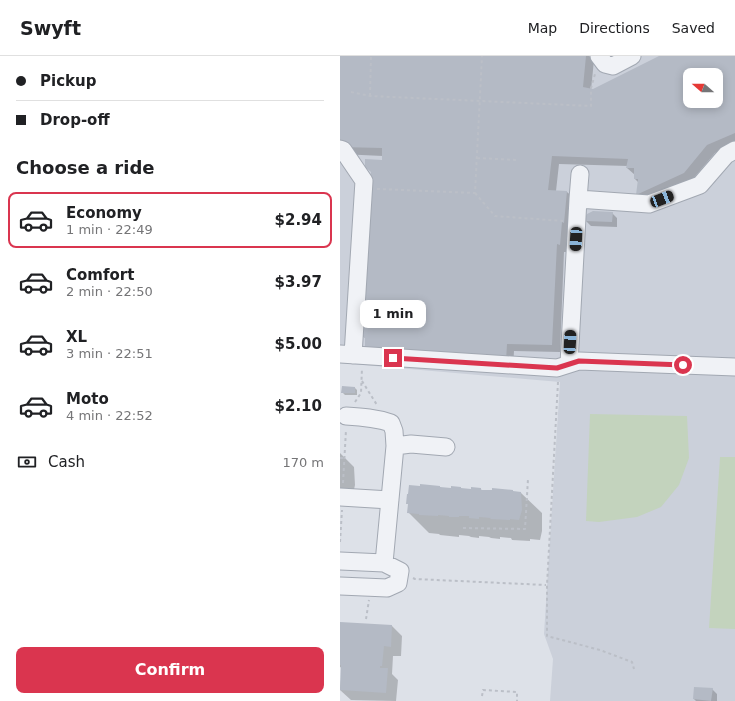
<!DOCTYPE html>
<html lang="en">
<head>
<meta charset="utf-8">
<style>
	:root { --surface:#fff; --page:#f2f2f2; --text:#202124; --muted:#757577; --line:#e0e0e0; --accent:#da354f }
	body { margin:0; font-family:"DejaVu Sans",sans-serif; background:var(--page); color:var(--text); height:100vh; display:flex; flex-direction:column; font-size:15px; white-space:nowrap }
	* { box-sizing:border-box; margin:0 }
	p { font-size:13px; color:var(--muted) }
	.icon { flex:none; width:22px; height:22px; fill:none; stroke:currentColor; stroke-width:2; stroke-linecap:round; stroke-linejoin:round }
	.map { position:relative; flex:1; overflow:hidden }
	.panel { display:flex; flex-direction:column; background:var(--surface); width:340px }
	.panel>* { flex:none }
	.guide { display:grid; align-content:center; height:88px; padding:0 16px; background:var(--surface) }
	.needle { width:26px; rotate:290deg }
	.fabs { position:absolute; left:343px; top:12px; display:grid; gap:8px }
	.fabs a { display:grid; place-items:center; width:40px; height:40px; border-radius:8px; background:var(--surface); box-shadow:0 2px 10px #0003; font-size:20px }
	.end { position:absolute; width:18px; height:18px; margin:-9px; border:5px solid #da354f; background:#fff; box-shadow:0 0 0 2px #fff }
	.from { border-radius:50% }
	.bubble { position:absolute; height:28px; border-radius:8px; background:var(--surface); box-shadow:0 2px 10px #0003; font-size:13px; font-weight:800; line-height:28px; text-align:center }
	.car { position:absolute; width:12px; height:24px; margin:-12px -6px; border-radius:5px; box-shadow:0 0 3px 1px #0007; background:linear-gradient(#222 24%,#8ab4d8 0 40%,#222 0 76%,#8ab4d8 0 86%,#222 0) }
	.guide b { display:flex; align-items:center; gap:14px; height:38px; font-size:15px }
	.guide b+b { border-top:1px solid var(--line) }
	.guide i { width:10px; height:10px; background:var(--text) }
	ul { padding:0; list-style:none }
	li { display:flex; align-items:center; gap:12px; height:56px; margin:0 8px 6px; padding:0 8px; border:2px solid transparent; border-radius:8px }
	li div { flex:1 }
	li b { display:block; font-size:15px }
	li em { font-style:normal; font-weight:800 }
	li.current { border-color:var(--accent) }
	li>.icon { width:36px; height:36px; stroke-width:1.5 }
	h2 { padding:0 16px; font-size:18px; line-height:48px }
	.pay { display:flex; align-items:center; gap:10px; height:44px; padding:0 16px; font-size:15px }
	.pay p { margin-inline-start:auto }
	.action { display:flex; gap:8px; margin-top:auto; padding:8px 16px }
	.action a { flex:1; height:46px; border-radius:8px; background:var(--accent); color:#fff; font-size:16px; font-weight:800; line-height:46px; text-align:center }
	header { display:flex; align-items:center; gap:24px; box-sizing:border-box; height:56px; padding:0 20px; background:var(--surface); border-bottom:1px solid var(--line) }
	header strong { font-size:19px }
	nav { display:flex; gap:22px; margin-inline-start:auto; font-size:14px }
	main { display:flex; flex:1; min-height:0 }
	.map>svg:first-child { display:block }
	.built { fill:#cbd0da; fill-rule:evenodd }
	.green { fill:#c3d3bd }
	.shadow { fill:#0003; fill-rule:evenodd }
	.building { fill:#b4bac5; fill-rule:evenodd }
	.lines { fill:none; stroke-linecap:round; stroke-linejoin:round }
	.minor-casing { stroke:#a2a8b2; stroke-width:19 }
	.path { stroke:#bbbfc7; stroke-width:2; stroke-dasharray:3 3; stroke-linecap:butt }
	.minor { stroke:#f0f2f6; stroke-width:17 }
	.route { stroke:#da354f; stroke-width:5 }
</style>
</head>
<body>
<header>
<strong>Swyft</strong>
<nav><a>Map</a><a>Directions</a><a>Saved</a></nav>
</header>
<main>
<section class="panel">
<div class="guide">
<b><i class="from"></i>Pickup</b>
<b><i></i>Drop-off</b>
</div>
<h2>Choose a ride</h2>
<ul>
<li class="current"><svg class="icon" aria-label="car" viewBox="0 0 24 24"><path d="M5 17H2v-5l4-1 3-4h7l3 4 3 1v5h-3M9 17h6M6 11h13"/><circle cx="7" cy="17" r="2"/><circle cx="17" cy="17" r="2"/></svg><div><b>Economy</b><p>1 min · 22:49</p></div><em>$2.94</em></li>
<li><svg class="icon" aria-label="car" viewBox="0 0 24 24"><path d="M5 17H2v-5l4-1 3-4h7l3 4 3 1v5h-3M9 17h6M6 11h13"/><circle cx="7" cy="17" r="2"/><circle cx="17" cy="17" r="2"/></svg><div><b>Comfort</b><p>2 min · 22:50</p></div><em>$3.97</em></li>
<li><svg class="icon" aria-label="car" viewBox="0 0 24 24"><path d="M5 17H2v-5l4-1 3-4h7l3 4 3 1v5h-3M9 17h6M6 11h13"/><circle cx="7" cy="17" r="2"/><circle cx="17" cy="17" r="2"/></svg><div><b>XL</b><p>3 min · 22:51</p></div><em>$5.00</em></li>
<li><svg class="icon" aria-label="car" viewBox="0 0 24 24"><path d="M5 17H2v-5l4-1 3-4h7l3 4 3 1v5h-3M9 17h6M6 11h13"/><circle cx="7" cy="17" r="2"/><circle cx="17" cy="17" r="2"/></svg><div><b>Moto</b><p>4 min · 22:52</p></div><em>$2.10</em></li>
</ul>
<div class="pay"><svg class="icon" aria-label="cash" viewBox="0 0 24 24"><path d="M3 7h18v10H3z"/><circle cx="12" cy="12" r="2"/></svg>Cash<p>170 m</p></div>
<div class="action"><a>Confirm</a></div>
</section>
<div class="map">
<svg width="395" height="645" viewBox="0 0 395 645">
	<rect width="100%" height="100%" fill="#dde1e8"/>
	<path class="built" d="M 0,0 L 395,0 L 395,645 L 210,645 L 213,603 L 204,578 L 220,326 L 0,307 ZM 350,19 L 376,19 L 376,45 L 350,45 Z"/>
	<path class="green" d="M 250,358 L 347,360 L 349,402 L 339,429 L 321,451 L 297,461 L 259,466 L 246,465 Z
		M 380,401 L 395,401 L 395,573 L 369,572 Z"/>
	<path class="shadow" d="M 0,0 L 249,0 L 254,4 L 251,34 L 253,34 L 321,0 L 395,0 L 395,88 L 375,97 L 352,124 L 305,146 L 297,139 L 299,127 L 295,123 L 295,119 L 287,112 L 288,110 L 219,108 L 216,135 L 227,136 L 235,143 L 228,196 L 224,196 L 220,296 L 174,295 L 173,312 L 26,283 L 24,281 L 34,126 L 43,105 L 43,100 L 0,98 ZM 350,19 L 376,19 L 376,45 L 350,45 Z
		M 272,157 L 277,162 L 277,171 L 251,170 L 246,165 Z
		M 15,332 L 17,334 L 17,339 L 5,339 L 2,336 Z
		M 0,397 L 14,411 L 15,429 L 13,438 L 0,439 Z
		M 100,431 L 101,432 L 122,433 L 141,433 L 142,435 L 181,437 L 202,457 L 202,475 L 200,484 L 190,483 L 190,485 L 172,484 L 171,482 L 160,481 L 160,483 L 151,482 L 149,481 L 139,480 L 139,482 L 131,481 L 129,480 L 119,479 L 119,481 L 100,479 L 99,478 L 89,477 L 68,456 L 69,449 L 67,447 Z
		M 0,567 L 52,570 L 62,580 L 61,600 L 53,600 L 52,618 L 58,624 L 56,645 L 11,644 L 0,634 L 2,612 L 0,611 Z
		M 372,633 L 377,638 L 377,645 L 356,645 L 354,643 Z"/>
	<path class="building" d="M 0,0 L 246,0 L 243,31 L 253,33 L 319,0 L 395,0 L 395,77 L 367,89 L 344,117 L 296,139 L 298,123 L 294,123 L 294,112 L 286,112 L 288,103 L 212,100 L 208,134 L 227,135 L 224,167 L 222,166 L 220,189 L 217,188 L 212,289 L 167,288 L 166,305 L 25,295 L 25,281 L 23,281 L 24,258 L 22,257 L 28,130 L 33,126 L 30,123 L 31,116 L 25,111 L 25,103 L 42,104 L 42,92 L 0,91 ZM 350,19 L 376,19 L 376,45 L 350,45 Z
		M 253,155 L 273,156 L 272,166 L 245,165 L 245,162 L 247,158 Z
		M 2,330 L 15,331 L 15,337 L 1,337 Z
		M 80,428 L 100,430 L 100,431 L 111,432 L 111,430 L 121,431 L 121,432 L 131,433 L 131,431 L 141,432 L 141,434 L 152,434 L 152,432 L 173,434 L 173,435 L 181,436 L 182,454 L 179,464 L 170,463 L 170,464 L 150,463 L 151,462 L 139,461 L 139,463 L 129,462 L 129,460 L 119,460 L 119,461 L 109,461 L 109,460 L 98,459 L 98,460 L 79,459 L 79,458 L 67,457 L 68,448 L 66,448 L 67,438 L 68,438 L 69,429 L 80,430 Z
		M 0,566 L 52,569 L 51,591 L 44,590 L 42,610 L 40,610 L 40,612 L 48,612 L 46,637 L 0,634 L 1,609 L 0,609 Z
		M 354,631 L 373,632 L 371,645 L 353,643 Z"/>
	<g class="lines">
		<defs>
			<path id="minor" d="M 259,0 L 265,8 L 273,10 L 292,0
				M 0,93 L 3,94 L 24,125 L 13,299
				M 238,143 L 240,118
				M 0,298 L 217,312 L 239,305 L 395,311
				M 229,308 L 238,143 L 309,148 L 360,129 L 386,99 L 395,94
				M 6,360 C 22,361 36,362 51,367 L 54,375 L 55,390 L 44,507
				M 55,390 L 71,388 L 106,391
				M 0,441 L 50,444
				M 0,505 L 44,507 L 60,515 L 58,527 L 47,532 L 0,530"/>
		</defs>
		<use href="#minor" class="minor-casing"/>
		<path class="path" d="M 11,36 L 30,40 L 251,50 L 251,32 L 255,18
			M 30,40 L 31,0
			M 137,102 L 177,104
			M 37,133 L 135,137 L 142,0
			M 135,137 L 155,160 L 223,165
			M 22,325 L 37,349
			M 218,326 L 207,529 L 207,580 L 260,594 L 292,606 L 294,613
			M 15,346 L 21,337 L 22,312
			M 0,402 L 4,402
			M 3,427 L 6,374
			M 123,472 L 185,473 L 188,423
			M 0,486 L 2,454
			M 73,522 L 75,523 L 206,529
			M 26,563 L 29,544
			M 142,640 L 143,634 L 177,636 L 177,645"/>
		<use href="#minor" class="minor"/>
	</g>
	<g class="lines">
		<path class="route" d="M 53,302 L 217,312 L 239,305 L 343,309"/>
	</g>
</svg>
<div class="fabs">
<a><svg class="needle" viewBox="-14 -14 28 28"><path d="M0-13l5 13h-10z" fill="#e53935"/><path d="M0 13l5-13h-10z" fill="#757577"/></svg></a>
</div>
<i class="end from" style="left:343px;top:309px"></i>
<i class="end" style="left:53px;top:302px"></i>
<div class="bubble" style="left:20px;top:244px;width:66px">1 min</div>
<i class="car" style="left:322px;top:143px;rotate:69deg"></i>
<i class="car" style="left:236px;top:183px;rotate:183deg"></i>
<i class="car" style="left:230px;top:286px;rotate:3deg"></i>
</div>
</main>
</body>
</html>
